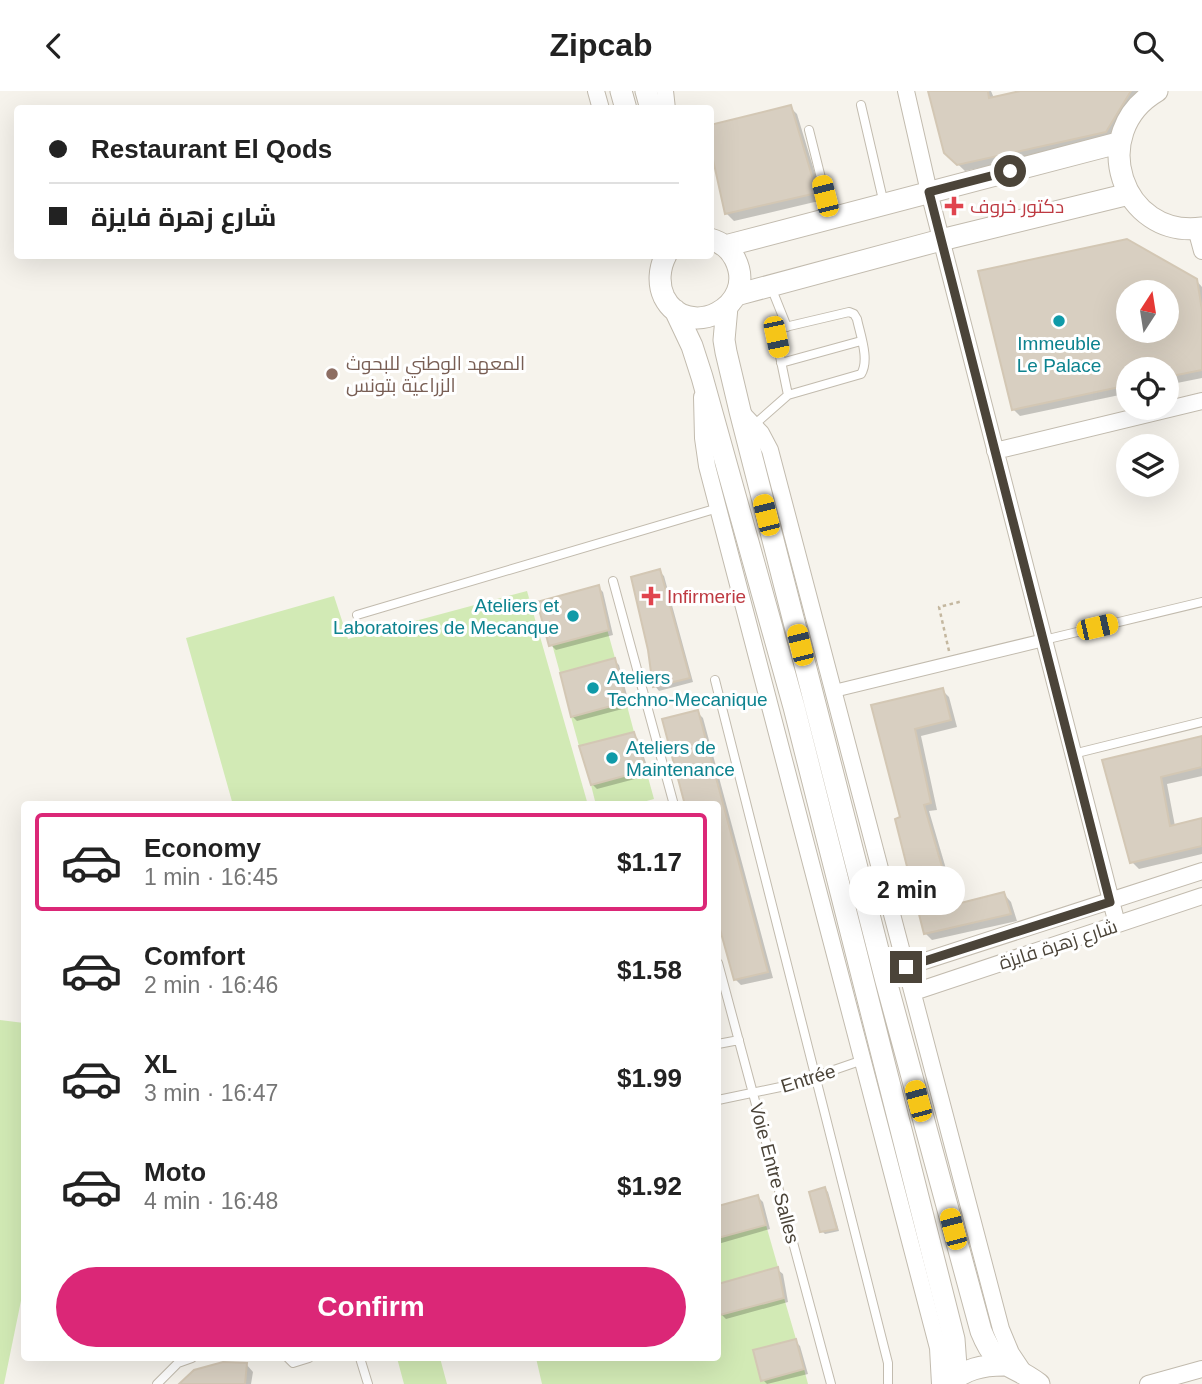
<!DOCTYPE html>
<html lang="en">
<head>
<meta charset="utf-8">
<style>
	:root { --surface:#fff; --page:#f2f2f2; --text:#222; --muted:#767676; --line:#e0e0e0; --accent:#db2777 }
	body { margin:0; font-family:Arial,Cairo,sans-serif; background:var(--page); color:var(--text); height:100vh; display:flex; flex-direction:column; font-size:26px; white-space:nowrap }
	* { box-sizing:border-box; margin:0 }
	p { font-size:23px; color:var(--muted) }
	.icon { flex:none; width:38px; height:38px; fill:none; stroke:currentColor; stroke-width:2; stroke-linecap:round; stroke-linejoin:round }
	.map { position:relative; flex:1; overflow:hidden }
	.sheet { position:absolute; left:21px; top:710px; width:700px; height:560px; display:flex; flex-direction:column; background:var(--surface); border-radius:7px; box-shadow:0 7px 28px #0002 }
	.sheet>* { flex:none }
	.guide { position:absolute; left:14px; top:14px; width:700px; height:154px; border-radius:7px; box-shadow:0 7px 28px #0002; display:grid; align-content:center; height:154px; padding:0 35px; background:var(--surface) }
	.needle { width:46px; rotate:12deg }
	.controls { position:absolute; left:1116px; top:189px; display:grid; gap:14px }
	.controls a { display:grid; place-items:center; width:63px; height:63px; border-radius:50%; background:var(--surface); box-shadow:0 7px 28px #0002; font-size:35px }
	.end { position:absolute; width:32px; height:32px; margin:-16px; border:9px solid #4b4439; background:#fff; box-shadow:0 0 0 4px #fff }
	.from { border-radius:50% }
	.bubble { position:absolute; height:49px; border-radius:24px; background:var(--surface); box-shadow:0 7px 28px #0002; font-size:23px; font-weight:700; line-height:49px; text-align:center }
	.car { position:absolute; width:21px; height:42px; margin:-21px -10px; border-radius:9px; box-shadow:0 0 5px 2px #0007; background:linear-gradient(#f5c518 24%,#345 0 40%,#f5c518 0 76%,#345 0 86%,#f5c518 0) }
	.guide b { display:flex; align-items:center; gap:24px; height:66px; font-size:26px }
	.guide b+b { border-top:2px solid var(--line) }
	.guide i { width:18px; height:18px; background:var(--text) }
	ul { padding:12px 0 0; list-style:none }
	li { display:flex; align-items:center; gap:21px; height:98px; margin:0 14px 10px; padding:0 21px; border:4px solid transparent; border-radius:7px }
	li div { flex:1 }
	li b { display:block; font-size:26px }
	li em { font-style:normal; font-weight:700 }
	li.current { border-color:var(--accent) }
	li>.icon { width:63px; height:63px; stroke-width:1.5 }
	.primary-button { display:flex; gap:14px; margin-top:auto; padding:14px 35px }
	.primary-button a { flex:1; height:80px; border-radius:42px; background:var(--accent); color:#fff; font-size:28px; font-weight:700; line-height:80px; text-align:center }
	header { display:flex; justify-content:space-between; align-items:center; height:91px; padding:0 35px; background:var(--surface); font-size:32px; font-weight:700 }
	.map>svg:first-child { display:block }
	.green { fill:#d2eab5 }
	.shadow { fill:#0003; fill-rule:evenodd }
	.building { fill:#d8cfc1; stroke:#d3c7b4; stroke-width:2; fill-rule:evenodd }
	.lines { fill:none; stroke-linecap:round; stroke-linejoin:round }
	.service-casing { stroke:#c2bbae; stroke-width:10 }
	.pedestrian-casing { stroke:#c2bbae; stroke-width:14 }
	.minor-casing { stroke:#c2bbae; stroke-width:18 }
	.tertiary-casing { stroke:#c2bbae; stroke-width:23 }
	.path { stroke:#c4b79f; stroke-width:2.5; stroke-dasharray:3.5 3.5; stroke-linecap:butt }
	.service { stroke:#fff; stroke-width:8 }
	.pedestrian { stroke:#fff; stroke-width:12 }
	.minor { stroke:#fff; stroke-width:16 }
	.tertiary { stroke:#fff; stroke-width:21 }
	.route { stroke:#4b4439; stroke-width:9 }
	.health-dot { fill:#e0444e; stroke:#fff; stroke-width:2.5 }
	.culture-dot { fill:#0f9aa8; stroke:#fff; stroke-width:2.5 }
	.education-dot { fill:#8d6e63; stroke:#fff; stroke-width:2.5 }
	.labels { text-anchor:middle; stroke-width:6; stroke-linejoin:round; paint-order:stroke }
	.health-label { font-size:19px; fill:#be3a42; stroke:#fff; text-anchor:start }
	.culture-label { font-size:19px; fill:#0d838f; stroke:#fff; text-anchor:start }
	.education-label { font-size:19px; fill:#785e54; stroke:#fff; text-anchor:start }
	.street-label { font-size:19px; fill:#4b4439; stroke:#fff }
</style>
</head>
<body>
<header><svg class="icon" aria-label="back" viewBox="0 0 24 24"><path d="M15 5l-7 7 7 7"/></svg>Zipcab<svg class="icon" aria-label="search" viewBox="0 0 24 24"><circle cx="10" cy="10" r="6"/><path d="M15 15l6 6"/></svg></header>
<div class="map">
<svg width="1202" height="1293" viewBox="0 0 1202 1293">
	<rect width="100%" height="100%" fill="#f6f3ec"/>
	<path class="green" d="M 527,500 L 588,714 L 233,714 L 186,547 L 334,505 L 348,548 Z
		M 607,538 L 615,567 L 560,582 L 552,553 Z
		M 626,611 L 634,641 L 579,655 L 571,626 Z
		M 646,679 L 654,708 L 632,714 L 596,714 L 591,694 Z
		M 0,929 L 24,932 L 24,1195 L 4,1293 L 0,1293 Z
		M 766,1134 L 778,1176 L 718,1193 L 718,1147 Z
		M 784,1207 L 796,1248 L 754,1259 L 762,1289 L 804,1278 L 808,1293 L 542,1293 L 536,1267 L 718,1267 L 718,1216 L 720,1224 Z
		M 397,1267 L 440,1267 L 447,1293 L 404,1293 Z"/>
	<path class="shadow" d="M 930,0 L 991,0 L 994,7 L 1029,0 L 1142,0 L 1113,48 L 965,80 L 945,61 Z
		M 790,16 L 797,23 L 823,109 L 734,130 L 727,123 Z
		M 980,182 L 1196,189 L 1202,196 L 1202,287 L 1167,294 L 1167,278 L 1129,278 L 1129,302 L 1020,325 L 1013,318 ZM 1129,201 L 1167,201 L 1167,240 L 1129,240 Z
		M 659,480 L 664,485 L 693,591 L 659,600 L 655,595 L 650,558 Z
		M 598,496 L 603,501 L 613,544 L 556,559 L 551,554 Z
		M 614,569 L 619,574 L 630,616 L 577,630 L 572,625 Z
		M 942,599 L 949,606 L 957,636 L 921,645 L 937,719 L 929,720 L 949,788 L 954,815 L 1004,803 L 1011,811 L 1017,830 L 932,849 L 925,842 L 902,728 L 873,616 Z
		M 697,621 L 703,627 L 773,887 L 741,894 L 735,888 L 718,825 L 718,714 L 687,714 Z
		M 633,643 L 638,648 L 650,684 L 597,698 L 592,693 Z
		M 1202,648 L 1202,685 L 1167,693 L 1175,735 L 1202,729 L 1202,763 L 1139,778 L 1132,771 L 1105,671 Z
		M 653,710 L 657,714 L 638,714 Z
		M 825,1098 L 828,1101 L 839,1140 L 825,1143 L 822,1140 Z
		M 758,1106 L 763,1111 L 770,1138 L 718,1153 L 718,1117 Z
		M 777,1178 L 783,1183 L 788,1211 L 726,1228 L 721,1223 L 718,1209 L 718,1195 Z
		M 795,1250 L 800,1255 L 808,1283 L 767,1293 L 763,1289 Z
		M 247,1274 L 253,1281 L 251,1293 L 182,1293 Z"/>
	<path class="building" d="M 928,0 L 988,0 L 989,7 L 1020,0 L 1131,0 L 1106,41 L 957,74 L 944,62 Z
		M 791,14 L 817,102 L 725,123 L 710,55 L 710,34 Z
		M 1127,148 L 1197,188 L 1202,219 L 1202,279 L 1167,286 L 1167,278 L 1129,278 L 1129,294 L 1012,319 L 978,180 ZM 1129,201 L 1167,201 L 1167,240 L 1129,240 Z
		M 660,478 L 690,587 L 653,596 L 648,559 L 631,486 Z
		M 599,494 L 609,539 L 549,555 L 537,511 Z
		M 615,567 L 626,611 L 571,626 L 560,582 Z
		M 943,597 L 951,629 L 915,638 L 931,712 L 924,714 L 943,779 L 949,815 L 1004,801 L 1011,823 L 924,843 L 895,728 L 900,726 L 871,614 Z
		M 698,619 L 768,881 L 734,889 L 718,831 L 718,714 L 685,714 L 662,628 Z
		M 634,641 L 646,679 L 591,694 L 579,655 Z
		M 1202,645 L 1202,676 L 1161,686 L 1170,735 L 1202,727 L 1202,755 L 1130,772 L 1102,669 Z
		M 825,1096 L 837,1138 L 820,1141 L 809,1101 Z
		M 758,1104 L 766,1134 L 718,1147 L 718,1115 Z
		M 778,1176 L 784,1207 L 720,1224 L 718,1193 Z
		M 796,1248 L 804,1278 L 761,1290 L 753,1259 Z
		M 223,1271 L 247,1272 L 245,1293 L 179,1293 L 194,1279 Z"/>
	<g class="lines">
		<defs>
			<path id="service" d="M 861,14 L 884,113
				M 809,39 L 831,127
				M 771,196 L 787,236
				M 781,272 L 861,250
				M 754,334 L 788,304 L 861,283 C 870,269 860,243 857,228 L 854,223 L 849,221 L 781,237 L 776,246 L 788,304
				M 613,490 L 674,714
				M 357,524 L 718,417
				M 1044,549 L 1202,511
				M 715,589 L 888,1272 L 888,1293
				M 1073,663 L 1202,631
				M 718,872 L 831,1293
				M 718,953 L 739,949
				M 718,1009 L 790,994 L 863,969
				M 288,1267 L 293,1272 L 309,1267
				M 360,1267 L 368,1293
				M 157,1293 L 178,1272 L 192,1267"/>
			<path id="pedestrian" d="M 834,600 L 1044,549"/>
			<path id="minor" d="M 596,0 L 601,18
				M 665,0 L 667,18
				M 906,0 L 929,101 L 1117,833
				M 1196,138 L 1202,160
				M 702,306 L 703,347 L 707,375 L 938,1257 L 940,1293
				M 742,322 L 761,342 L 770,359 L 1001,1238 L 1011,1262 L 1023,1280
				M 995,360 L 1202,310
				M 906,876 L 1202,780
				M 914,901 L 1202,805
				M 1148,1293 L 1202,1278"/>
			<path id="tertiary" d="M 621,0 L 626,18
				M 646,0 L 651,18
				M 1157,0 C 1087,41 1121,148 1202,137
				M 725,155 L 1118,52
				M 666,164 C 659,177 658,193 664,206 C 687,251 759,216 735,168 C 730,158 721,151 710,148
				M 736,204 L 941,149 L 1129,103
				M 727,216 L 724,249 L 726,261 L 740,320 L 886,890 L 981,1240 C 997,1280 1009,1270 1039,1293
				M 675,219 L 692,255 L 702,286 L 794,616 L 954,1248 L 956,1275 L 949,1291
				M 948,1293 C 965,1278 982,1274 1004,1274"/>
		</defs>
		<use href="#service" class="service-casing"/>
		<use href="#pedestrian" class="pedestrian-casing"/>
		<use href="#minor" class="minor-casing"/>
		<use href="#tertiary" class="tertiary-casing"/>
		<path class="path" d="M 949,560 L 939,516 L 963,510"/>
		<use href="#service" class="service"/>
		<use href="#pedestrian" class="pedestrian"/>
		<use href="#minor" class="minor"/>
		<use href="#tertiary" class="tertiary"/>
	</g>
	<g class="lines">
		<path class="route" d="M 906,876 L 1110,811 L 929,101 L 1010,80"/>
	</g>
	<g class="health-dot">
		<path d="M950.5 104.5h7v7h7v7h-7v7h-7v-7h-7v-7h7z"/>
		<path d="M647.5 494.5h7v7h7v7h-7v7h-7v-7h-7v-7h7z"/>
	</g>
	<g class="culture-dot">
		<circle cx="1059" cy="230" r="7"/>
		<circle cx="573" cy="525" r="7"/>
		<circle cx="593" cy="597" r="7"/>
		<circle cx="612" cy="667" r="7"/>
	</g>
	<circle class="education-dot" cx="332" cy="283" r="7"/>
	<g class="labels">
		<g class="health-label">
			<text x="970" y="122">دكتور خروف</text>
			<text x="667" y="512">Infirmerie</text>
		</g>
		<g class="culture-label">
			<text x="1059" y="259" text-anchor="middle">Immeuble<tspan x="1059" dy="22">Le Palace</tspan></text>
			<text x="559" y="521" text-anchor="end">Ateliers et<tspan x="559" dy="22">Laboratoires de Mecanque</tspan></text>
			<text x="607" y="593">Ateliers<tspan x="607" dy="22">Techno-Mecanique</tspan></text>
			<text x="626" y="663">Ateliers de<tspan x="626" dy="22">Maintenance</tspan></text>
		</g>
		<g class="education-label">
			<text x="346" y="279">المعهد الوطني للبحوث<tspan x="346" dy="22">الزراعية بتونس</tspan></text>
		</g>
		<g class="street-label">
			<text transform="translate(1058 853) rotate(-18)" y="7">شارع زهرة فايزة</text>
			<text transform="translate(808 987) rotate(-17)" y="7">Entrée</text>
			<text transform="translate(775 1082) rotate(75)" y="7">Voie Entre Salles</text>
		</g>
	</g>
</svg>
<div class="controls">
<a><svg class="needle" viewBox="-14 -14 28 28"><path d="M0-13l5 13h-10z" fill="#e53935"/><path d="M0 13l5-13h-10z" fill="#767676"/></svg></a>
<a><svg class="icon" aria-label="locate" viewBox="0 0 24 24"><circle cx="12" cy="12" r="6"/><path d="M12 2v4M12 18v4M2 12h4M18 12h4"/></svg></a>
<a><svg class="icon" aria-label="layers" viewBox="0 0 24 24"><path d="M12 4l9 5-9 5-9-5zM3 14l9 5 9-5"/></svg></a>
</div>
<i class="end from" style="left:1010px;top:80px"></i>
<i class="end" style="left:906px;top:876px"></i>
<div class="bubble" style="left:849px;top:775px;width:116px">2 min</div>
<i class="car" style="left:825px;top:105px;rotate:346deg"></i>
<i class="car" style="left:776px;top:246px;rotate:168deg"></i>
<i class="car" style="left:766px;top:424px;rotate:346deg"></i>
<i class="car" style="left:1097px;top:536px;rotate:77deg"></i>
<i class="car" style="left:800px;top:554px;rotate:346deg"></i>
<i class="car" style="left:918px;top:1010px;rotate:345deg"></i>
<i class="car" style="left:953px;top:1138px;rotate:345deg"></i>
<div class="guide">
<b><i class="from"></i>Restaurant El Qods</b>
<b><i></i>شارع زهرة فايزة</b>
</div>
<section class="sheet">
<ul>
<li class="current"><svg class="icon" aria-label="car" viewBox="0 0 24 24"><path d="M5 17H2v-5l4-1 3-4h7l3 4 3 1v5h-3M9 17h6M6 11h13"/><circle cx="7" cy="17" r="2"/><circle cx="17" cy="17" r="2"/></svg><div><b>Economy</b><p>1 min · 16:45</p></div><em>$1.17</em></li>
<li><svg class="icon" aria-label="car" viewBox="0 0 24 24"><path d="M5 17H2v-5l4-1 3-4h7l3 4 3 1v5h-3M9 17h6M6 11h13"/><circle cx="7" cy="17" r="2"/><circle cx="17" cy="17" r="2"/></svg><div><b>Comfort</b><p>2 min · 16:46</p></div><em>$1.58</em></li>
<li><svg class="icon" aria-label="car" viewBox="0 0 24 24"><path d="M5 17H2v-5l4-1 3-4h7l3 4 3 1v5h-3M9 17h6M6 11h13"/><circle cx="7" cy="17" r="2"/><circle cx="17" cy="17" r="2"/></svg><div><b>XL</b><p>3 min · 16:47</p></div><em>$1.99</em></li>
<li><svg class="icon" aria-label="car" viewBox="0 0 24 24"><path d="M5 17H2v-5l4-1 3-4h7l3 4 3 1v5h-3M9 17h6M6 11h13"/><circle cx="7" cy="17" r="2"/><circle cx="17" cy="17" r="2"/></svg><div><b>Moto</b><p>4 min · 16:48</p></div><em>$1.92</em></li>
</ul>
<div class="primary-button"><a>Confirm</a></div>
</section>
</div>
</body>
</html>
